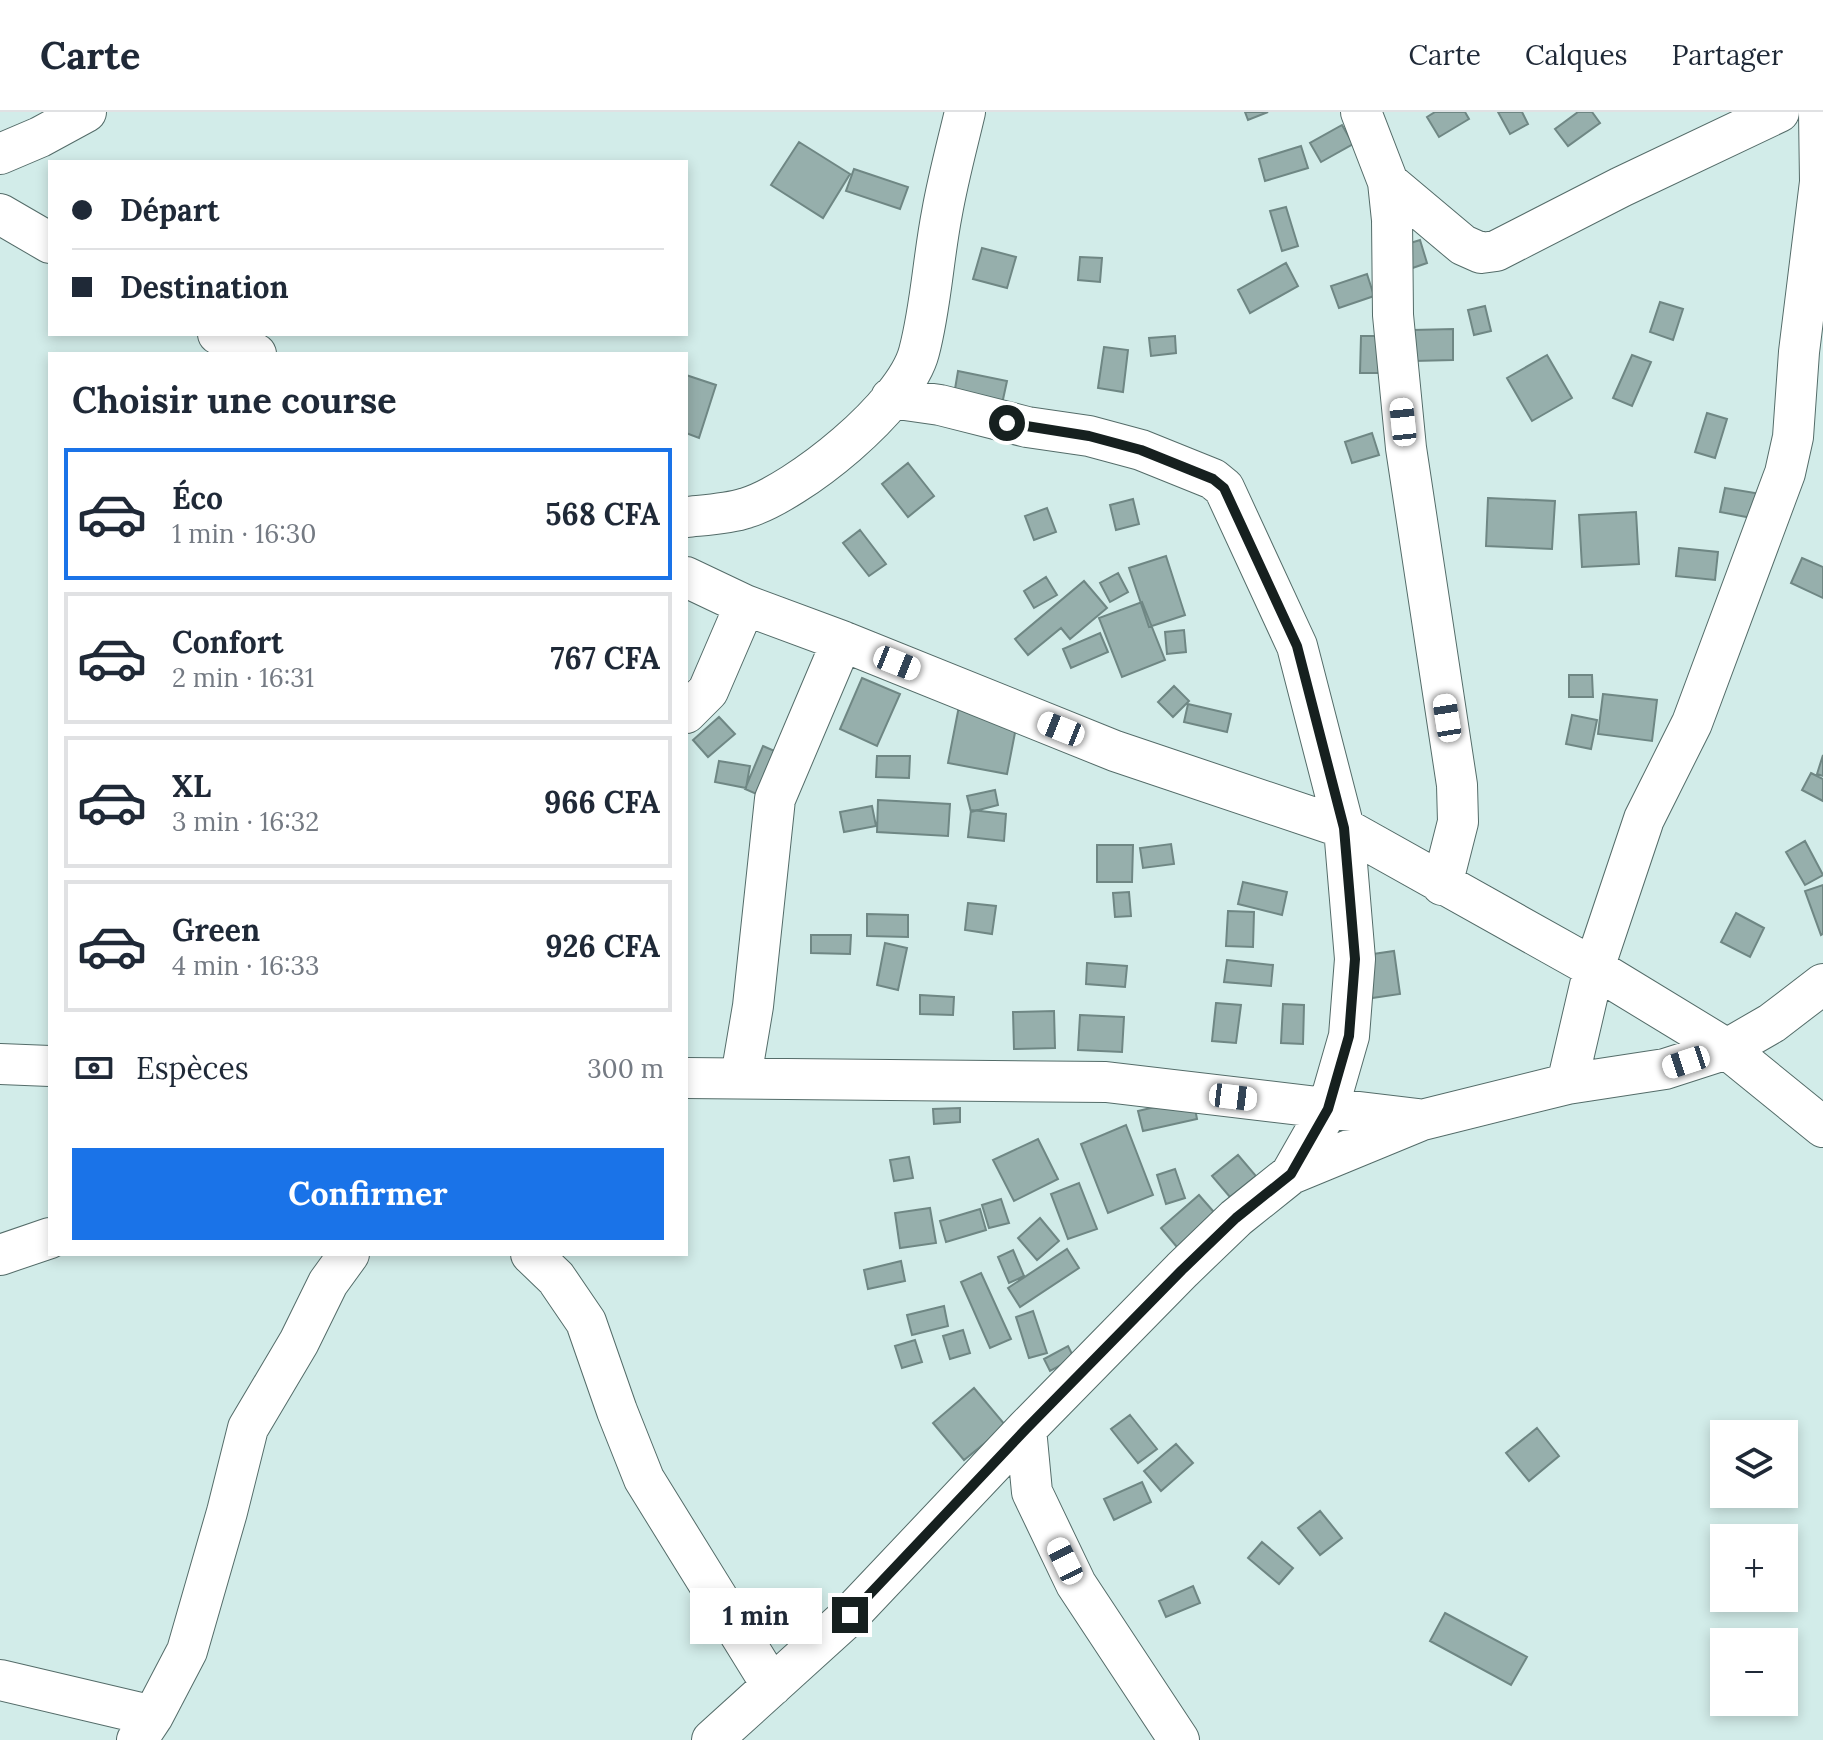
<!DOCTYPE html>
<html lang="fr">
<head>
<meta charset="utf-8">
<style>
	:root { --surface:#fff; --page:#f6f6f7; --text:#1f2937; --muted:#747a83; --line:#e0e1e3; --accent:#1a73e8 }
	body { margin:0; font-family:Lora,serif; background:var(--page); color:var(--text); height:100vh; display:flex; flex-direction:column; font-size:30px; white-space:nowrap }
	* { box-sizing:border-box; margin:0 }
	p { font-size:26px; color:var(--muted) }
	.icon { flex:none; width:44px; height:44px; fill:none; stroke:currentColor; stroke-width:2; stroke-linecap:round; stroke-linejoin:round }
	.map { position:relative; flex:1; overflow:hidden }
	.panel { position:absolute; left:48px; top:240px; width:640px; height:904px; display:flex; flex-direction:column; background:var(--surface); border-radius:0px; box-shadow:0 4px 12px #0003 }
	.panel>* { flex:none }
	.top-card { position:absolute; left:48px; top:48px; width:640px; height:176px; border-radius:0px; box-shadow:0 4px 12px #0003; display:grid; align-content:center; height:176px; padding:0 24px; background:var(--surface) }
	.controls { position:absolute; left:1710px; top:1308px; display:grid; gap:16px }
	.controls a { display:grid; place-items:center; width:88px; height:88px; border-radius:0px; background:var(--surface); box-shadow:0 4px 12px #0003; font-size:40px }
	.end { position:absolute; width:36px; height:36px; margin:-18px; border:10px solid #16201f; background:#fff; box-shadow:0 0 0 4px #fff }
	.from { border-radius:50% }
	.bubble { position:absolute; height:56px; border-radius:0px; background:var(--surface); box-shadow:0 4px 12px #0003; font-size:26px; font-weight:700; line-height:56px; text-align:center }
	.car { position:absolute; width:24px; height:48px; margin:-24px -12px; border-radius:10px; box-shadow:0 0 6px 2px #0007; background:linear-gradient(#fff 24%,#345 0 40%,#fff 0 76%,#345 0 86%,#fff 0) }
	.top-card b { display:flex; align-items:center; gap:28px; height:76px; font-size:30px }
	.top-card b+b { border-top:2px solid var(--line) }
	.top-card i { width:20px; height:20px; background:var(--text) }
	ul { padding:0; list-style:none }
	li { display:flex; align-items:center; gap:24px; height:132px; margin:0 16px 12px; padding:0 8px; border:4px solid var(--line); border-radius:0px }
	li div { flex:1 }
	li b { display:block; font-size:30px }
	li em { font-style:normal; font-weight:700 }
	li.on { border-color:var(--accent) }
	li>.icon { width:72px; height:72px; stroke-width:1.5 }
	h2 { padding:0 24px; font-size:36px; line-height:96px }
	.pay { display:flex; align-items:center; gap:20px; height:88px; padding:0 24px; font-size:30px }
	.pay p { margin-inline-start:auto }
	.cta { display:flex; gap:16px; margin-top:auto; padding:16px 24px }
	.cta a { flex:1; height:92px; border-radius:0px; background:var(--accent); color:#fff; font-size:32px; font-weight:700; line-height:92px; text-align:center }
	header { display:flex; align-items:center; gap:48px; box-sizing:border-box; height:112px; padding:0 40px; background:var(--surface); border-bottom:2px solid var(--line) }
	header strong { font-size:38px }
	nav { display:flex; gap:44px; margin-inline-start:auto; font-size:28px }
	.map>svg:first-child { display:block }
	.building { fill:#96afac; stroke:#6f8784; stroke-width:2 }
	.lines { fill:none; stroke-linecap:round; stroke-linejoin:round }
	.street-casing { stroke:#546c69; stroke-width:42 }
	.street { stroke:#fff; stroke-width:40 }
	.route { stroke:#16201f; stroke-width:10 }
</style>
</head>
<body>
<header>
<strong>Carte</strong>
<nav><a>Carte</a><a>Calques</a><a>Partager</a></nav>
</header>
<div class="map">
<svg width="1823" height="1628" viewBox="0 0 1823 1628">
	<rect width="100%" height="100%" fill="#d2ece9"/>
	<path class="building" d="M 1245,0 L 1268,0 L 1248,8 Z
		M 1435,0 L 1465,0 L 1469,7 L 1439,25 L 1427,5 Z
		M 1498,0 L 1522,0 L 1528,12 L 1510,22 Z
		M 1578,0 L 1592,0 L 1600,11 L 1568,34 L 1555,17 Z
		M 1342,13 L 1353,32 L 1321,50 L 1310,31 Z
		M 799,30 L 850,62 L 823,106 L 771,73 Z
		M 1301,34 L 1308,56 L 1265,69 L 1259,47 Z
		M 854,57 L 908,75 L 900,97 L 846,79 Z
		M 1286,95 L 1298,134 L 1282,139 L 1270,99 Z
		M 1420,128 L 1427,151 L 1398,161 L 1391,137 Z
		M 982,136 L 1016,145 L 1007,176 L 973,167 Z
		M 1080,145 L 1102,146 L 1100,170 L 1078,168 Z
		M 1286,151 L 1298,174 L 1250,201 L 1238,178 Z
		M 1367,162 L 1374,184 L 1339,196 L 1331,174 Z
		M 1660,190 L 1683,197 L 1673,228 L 1650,220 Z
		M 1485,194 L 1491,219 L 1474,223 L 1468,198 Z
		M 1453,217 L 1453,248 L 1414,249 L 1413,218 Z
		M 1175,224 L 1176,241 L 1151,244 L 1149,226 Z
		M 1361,224 L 1386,224 L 1386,261 L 1360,261 Z
		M 1104,235 L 1128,238 L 1123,280 L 1098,276 Z
		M 1547,243 L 1572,286 L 1532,309 L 1507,266 Z
		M 1632,243 L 1651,250 L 1632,294 L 1613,286 Z
		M 958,259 L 1007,269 L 1002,292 L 954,283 Z
		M 686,263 L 716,273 L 699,326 L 686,321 Z
		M 1707,301 L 1727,307 L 1715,346 L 1695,340 Z
		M 1372,321 L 1379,343 L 1352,351 L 1345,330 Z
		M 908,351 L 934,384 L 908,405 L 882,372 Z
		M 1725,376 L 1761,382 L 1757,407 L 1720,400 Z
		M 1488,386 L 1555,389 L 1552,437 L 1486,434 Z
		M 1133,387 L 1139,412 L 1116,418 L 1110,393 Z
		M 1047,396 L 1056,420 L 1034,428 L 1025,404 Z
		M 1636,400 L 1639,452 L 1582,455 L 1579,403 Z
		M 860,418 L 886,452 L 869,464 L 843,431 Z
		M 1679,436 L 1718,440 L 1715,468 L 1676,464 Z
		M 1166,444 L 1185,503 L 1149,515 L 1129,456 Z
		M 1802,446 L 1823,455 L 1823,486 L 1791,471 Z
		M 1118,461 L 1128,480 L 1110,490 L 1100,471 Z
		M 1046,465 L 1057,483 L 1034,496 L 1024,479 Z
		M 1084,469 L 1107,496 L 1070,527 L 1061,516 L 1028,543 L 1015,527 Z
		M 1142,490 L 1165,548 L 1122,565 L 1099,506 Z
		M 1184,518 L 1186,540 L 1167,542 L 1165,520 Z
		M 1100,521 L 1108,540 L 1071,556 L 1063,537 Z
		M 1569,563 L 1592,563 L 1593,585 L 1569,585 Z
		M 862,566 L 900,582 L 877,634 L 840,617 Z
		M 1174,574 L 1189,589 L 1173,605 L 1158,590 Z
		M 1603,582 L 1657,588 L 1652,629 L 1598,622 Z
		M 960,589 L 1019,600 L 1007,662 L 948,651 Z
		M 1188,592 L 1231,602 L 1227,620 L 1184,610 Z
		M 1572,603 L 1597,608 L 1591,637 L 1566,632 Z
		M 719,605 L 735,622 L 708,645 L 693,628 Z
		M 763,634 L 786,644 L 768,687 L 745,677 Z
		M 1823,643 L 1823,664 L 1817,662 Z
		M 877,644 L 910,644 L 909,666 L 876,665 Z
		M 719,649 L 750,654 L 746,676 L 715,670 Z
		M 1811,661 L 1823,667 L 1823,689 L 1802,678 Z
		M 995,678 L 998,693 L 971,700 L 967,684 Z
		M 878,688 L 950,692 L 948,724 L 877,720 Z
		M 872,694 L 876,714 L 844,720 L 840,700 Z
		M 971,698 L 1006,702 L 1004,729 L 968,725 Z
		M 1805,729 L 1823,763 L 1805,773 L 1786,740 Z
		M 1171,732 L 1174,752 L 1143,756 L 1140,736 Z
		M 1097,733 L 1133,733 L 1132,770 L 1097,770 Z
		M 1243,770 L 1287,780 L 1282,803 L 1238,792 Z
		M 1823,773 L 1823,822 L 1821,823 L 1805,779 Z
		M 1129,780 L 1131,804 L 1115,805 L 1113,781 Z
		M 968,791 L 996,794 L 992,822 L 965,818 Z
		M 1228,799 L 1254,800 L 1253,835 L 1226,834 Z
		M 1736,801 L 1764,816 L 1750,845 L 1721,830 Z
		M 867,802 L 908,803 L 908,825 L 867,824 Z
		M 811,823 L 851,823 L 850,842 L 811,841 Z
		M 885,831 L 907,836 L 898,878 L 877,873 Z
		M 1394,839 L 1400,882 L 1365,887 L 1359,844 Z
		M 1227,848 L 1273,853 L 1271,874 L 1224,870 Z
		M 1087,851 L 1127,854 L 1125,875 L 1086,872 Z
		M 920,883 L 954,885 L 953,903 L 920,902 Z
		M 1216,891 L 1241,893 L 1236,931 L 1212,929 Z
		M 1283,892 L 1304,893 L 1303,932 L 1281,931 Z
		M 1054,899 L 1055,936 L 1014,937 L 1013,900 Z
		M 1080,903 L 1124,905 L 1122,940 L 1078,938 Z
		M 1193,986 L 1197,1007 L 1143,1019 L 1138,999 Z
		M 960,996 L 960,1010 L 934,1012 L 933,997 Z
		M 1126,1013 L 1153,1083 L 1108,1101 L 1081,1032 Z
		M 1038,1027 L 1058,1067 L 1014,1089 L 993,1048 Z
		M 1238,1043 L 1256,1064 L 1230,1085 L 1212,1064 Z
		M 909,1045 L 913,1066 L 894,1069 L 890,1048 Z
		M 1175,1057 L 1185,1086 L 1166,1092 L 1157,1063 Z
		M 1079,1071 L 1097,1117 L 1068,1127 L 1051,1082 Z
		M 1199,1083 L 1220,1107 L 1182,1141 L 1161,1116 Z
		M 1001,1087 L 1009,1111 L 989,1116 L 982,1093 Z
		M 930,1096 L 936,1131 L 900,1136 L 895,1101 Z
		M 980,1097 L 986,1118 L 946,1130 L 940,1109 Z
		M 1040,1106 L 1059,1129 L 1037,1148 L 1018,1126 Z
		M 1067,1137 L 1079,1156 L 1020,1195 L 1008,1176 Z
		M 1013,1138 L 1024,1164 L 1009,1171 L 998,1145 Z
		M 901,1149 L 905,1169 L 868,1177 L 864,1158 Z
		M 981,1161 L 1011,1227 L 990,1236 L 961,1170 Z
		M 944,1194 L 948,1214 L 912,1223 L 907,1203 Z
		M 1033,1199 L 1047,1241 L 1029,1246 L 1016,1205 Z
		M 963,1218 L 970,1241 L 950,1247 L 943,1224 Z
		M 915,1228 L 922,1250 L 902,1256 L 895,1234 Z
		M 1068,1234 L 1074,1246 L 1050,1259 L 1044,1247 Z
		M 974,1276 L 1006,1314 L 964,1348 L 933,1311 Z
		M 1130,1303 L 1157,1337 L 1138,1351 L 1111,1317 Z
		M 1537,1316 L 1559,1344 L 1529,1369 L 1506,1341 Z
		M 1176,1332 L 1193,1351 L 1161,1379 L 1144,1359 Z
		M 1142,1370 L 1151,1390 L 1114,1408 L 1104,1387 Z
		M 1320,1399 L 1342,1426 L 1320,1443 L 1298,1416 Z
		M 1262,1430 L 1293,1456 L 1279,1472 L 1248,1446 Z
		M 1193,1474 L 1200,1491 L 1166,1505 L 1159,1489 Z
		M 1445,1501 L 1527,1545 L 1511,1573 L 1430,1529 Z"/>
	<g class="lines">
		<defs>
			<path id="street" d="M 1361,0 L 1388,70 L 1392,108 L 1393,203 L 1406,336 L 1457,673 L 1458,710 L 1442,773
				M 0,42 L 40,25 L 86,0
				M 1388,70 L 1463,133 L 1481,141 L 1496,139 L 1621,75 L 1779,0
				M 0,102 L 50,131
				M 218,222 L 256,242
				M 891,286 L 940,293 L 1027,315 L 1089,324 L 1141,338 L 1213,367 L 1224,376 L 1297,534 L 1344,716 L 1355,847 L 1349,924 L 1328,997 L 1291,1062
				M 686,405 C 705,403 728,402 746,396 C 798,380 905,294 919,240 C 931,195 933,147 942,101 C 948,67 957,34 965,0
				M 686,465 L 745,493 L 842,529 L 1115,639 L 1344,716 L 1594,856 L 1727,937 L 1823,1015
				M 686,601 L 708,579 L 745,493
				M 0,952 L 50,954
				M 741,965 L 753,894 L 775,687 L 842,529
				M 686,966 L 1106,970 L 1418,1007
				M 1567,972 L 1594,856 L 1644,707 L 1692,611 L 1785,361 L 1793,325 L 1799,240 L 1820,70 L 1819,0
				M 531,1142 L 556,1166 L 586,1210 L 617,1299 L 644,1367 L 772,1574
				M 0,1143 L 50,1126
				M 1026,1317 L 1032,1380 L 1076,1472 L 1179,1628
				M 0,1568 L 153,1604
				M 137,1628 L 153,1604 L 187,1539 L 227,1400 L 248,1316 L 299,1230 L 328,1171 L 349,1142
				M 712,1628 L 850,1503 L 1026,1317 L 1182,1158 L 1236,1106 L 1291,1062 L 1422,1008 L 1567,972 L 1665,957 L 1727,937 L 1772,911 L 1823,872"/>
		</defs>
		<use href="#street" class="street-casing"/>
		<use href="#street" class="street"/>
	</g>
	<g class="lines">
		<path class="route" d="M 850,1503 L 1026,1317 L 1182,1158 L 1236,1106 L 1291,1062 L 1328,997 L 1349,924 L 1355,847 L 1344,716 L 1297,534 L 1224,376 L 1213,367 L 1141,338 L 1089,324 L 1007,311"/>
	</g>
</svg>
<div class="controls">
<a><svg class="icon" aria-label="layers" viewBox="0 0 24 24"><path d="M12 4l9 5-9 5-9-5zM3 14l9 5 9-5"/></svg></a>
<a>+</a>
<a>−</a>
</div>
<i class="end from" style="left:1007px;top:311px"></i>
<i class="end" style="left:850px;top:1503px"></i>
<div class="bubble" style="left:690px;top:1476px;width:132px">1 min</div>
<i class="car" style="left:1403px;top:310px;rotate:354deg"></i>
<i class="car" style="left:897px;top:551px;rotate:112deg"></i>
<i class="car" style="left:1447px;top:606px;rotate:351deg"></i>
<i class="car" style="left:1061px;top:617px;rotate:292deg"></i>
<i class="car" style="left:1686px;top:950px;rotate:252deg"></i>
<i class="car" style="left:1233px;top:985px;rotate:97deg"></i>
<i class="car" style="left:1065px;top:1449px;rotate:334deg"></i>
<div class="top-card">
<b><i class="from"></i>Départ</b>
<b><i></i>Destination</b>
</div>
<section class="panel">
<h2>Choisir une course</h2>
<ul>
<li class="on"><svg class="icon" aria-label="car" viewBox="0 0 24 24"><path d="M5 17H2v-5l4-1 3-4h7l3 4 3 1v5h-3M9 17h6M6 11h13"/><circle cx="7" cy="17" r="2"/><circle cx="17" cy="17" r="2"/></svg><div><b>Éco</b><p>1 min · 16:30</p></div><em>568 CFA</em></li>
<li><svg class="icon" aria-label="car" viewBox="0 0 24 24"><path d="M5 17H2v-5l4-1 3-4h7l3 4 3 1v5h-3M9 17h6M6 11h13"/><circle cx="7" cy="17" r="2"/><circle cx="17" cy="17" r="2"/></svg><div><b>Confort</b><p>2 min · 16:31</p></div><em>767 CFA</em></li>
<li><svg class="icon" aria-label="car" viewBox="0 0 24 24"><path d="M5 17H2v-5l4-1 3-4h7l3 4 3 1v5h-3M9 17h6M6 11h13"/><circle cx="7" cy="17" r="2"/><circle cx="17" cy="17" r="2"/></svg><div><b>XL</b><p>3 min · 16:32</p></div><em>966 CFA</em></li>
<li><svg class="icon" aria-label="car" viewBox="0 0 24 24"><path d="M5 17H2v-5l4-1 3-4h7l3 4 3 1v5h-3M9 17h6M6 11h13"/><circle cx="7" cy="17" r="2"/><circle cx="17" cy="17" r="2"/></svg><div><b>Green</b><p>4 min · 16:33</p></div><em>926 CFA</em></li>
</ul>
<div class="pay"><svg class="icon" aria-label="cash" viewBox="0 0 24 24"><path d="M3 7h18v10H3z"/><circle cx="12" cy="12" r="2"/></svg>Espèces<p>300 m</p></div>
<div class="cta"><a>Confirmer</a></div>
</section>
</div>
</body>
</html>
